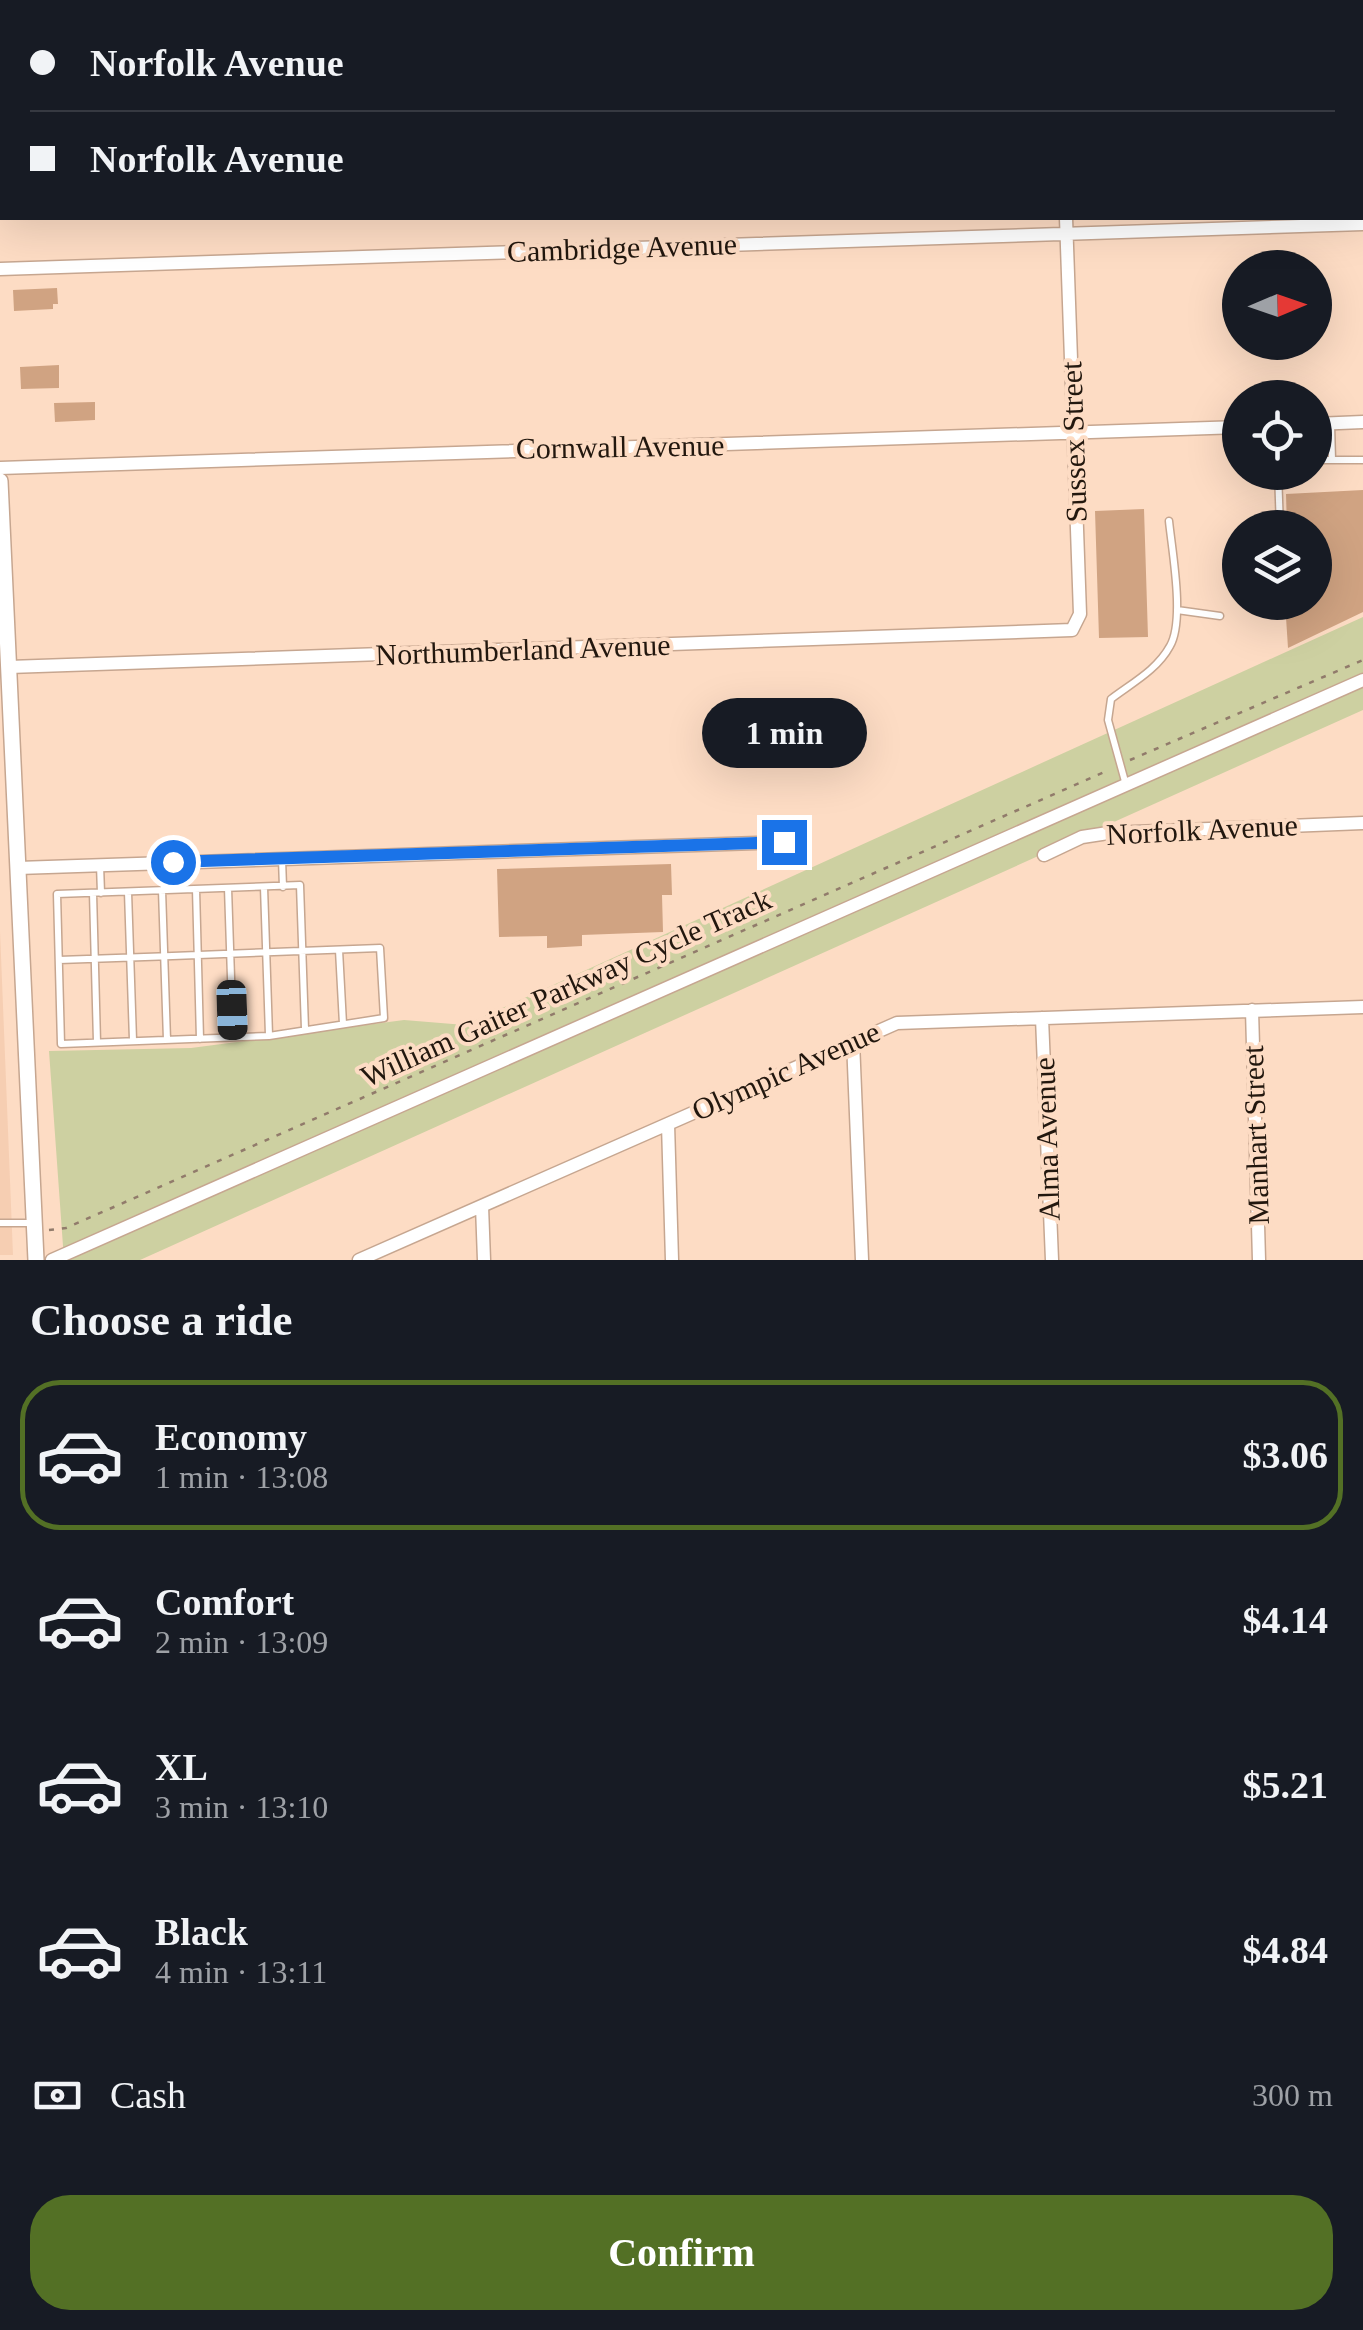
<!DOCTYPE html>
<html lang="en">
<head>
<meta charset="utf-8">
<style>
	:root { --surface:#171b24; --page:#242831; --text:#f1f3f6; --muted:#9ea1a6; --line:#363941; --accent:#537025 }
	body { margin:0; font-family:"Times New Roman",serif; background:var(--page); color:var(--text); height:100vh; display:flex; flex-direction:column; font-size:38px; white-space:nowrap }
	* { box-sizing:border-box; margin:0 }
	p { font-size:32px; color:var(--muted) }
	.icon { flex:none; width:55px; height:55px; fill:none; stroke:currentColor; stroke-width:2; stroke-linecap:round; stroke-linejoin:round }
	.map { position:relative; height:1260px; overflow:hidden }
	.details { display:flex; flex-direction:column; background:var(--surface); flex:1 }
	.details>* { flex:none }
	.hud { position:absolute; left:0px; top:0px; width:1365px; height:220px; box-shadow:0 10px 40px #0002; display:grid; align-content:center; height:220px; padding:0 30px; background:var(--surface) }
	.needle { width:65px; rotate:88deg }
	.fabs { position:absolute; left:1222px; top:250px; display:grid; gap:20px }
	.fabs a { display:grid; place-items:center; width:110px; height:110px; border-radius:50%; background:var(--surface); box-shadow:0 10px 40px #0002; font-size:50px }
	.end { position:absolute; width:45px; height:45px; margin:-22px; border:12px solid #1a73e8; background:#fff; box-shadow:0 0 0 5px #fff }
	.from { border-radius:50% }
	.bubble { position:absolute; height:70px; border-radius:35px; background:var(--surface); box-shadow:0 10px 40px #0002; font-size:32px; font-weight:800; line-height:70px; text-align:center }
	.car { position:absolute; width:30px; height:60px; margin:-30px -15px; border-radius:12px; box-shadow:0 0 8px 2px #0007; background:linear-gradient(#222 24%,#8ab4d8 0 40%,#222 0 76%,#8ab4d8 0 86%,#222 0) }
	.hud b { display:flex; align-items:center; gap:35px; height:95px; font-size:38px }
	.hud b+b { border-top:2px solid var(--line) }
	.hud i { width:25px; height:25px; background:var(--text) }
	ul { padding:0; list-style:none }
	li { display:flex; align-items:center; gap:30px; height:150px; margin:0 20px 15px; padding:0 10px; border:5px solid transparent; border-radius:40px }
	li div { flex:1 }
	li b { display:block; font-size:38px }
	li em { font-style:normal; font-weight:800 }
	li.current { border-color:var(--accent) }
	li>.icon { width:90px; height:90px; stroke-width:1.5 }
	h2 { padding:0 30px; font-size:45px; line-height:120px }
	.pay { display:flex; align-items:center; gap:25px; height:110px; padding:0 30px; font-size:38px }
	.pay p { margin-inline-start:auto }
	.primary-button { display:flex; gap:20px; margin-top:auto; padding:20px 30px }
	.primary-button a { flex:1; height:115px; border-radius:40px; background:var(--accent); color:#fff; font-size:40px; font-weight:800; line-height:115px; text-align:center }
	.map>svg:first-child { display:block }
	.built { fill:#f6ceb2 }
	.green { fill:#cdd0a1 }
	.building { fill:#d0a382 }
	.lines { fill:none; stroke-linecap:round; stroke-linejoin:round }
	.service-casing { stroke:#c6a690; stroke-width:9 }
	.minor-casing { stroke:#c6a690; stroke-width:15 }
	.tertiary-casing { stroke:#c6a690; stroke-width:18 }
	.path { stroke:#917b6b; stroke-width:2.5; stroke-dasharray:5 8; stroke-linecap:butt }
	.service { stroke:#fff; stroke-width:6 }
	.minor { stroke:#fff; stroke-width:12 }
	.tertiary { stroke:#fff; stroke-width:15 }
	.route { stroke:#1a73e8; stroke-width:12 }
	.labels { text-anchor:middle; stroke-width:8; stroke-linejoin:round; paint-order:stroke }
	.street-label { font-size:30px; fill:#22170e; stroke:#fddcc4 }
</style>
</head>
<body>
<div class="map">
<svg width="1363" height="1260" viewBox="0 0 1363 1260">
	<rect width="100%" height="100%" fill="#fddcc4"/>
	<path class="built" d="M 0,931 L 13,1255 L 0,1255 Z"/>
	<path class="green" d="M 1363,617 L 1363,710 L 140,1260 L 64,1260 L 49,1051 L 191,1048 L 404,1020 L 465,1025 Z"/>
	<path class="building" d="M 57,288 L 58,304 L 53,304 L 53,309 L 14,311 L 13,290 Z
		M 59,365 L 59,388 L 21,389 L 20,367 Z
		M 95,402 L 95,420 L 55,422 L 54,403 Z
		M 1363,490 L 1363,612 L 1288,648 L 1285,602 L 1315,602 L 1315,528 L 1287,528 L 1286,494 Z
		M 1144,509 L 1148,637 L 1099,638 L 1095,511 Z
		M 671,864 L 672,895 L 662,895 L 663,932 L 582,935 L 582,946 L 547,948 L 547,936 L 499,937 L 497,869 Z"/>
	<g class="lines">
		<defs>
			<path id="service" d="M 1331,425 L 1332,460 L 1363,460
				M 1315,460 L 1332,460
				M 1278,472 L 1280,528
				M 1177,610 L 1220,616
				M 1126,785 L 1108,720 L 1111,699 C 1132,683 1157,670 1170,646 C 1185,620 1172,551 1169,521
				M 282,859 L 283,887
				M 100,865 L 101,893
				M 264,887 L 269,1035
				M 228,888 L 233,1037
				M 196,889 L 200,1039
				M 162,890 L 167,1040
				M 128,892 L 133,1040
				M 93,893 L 97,1042
				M 339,950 L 343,1024
				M 59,960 C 166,956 273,953 380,948 L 384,1018 L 269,1036 L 61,1044 L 57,894 L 300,885 L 305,1029
				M 0,1223 L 33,1223"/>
			<path id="minor" d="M 567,0 L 567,2
				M 1051,0 L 1051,2
				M 1221,0 L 1221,2
				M 1362,15 L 1363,15
				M 0,63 L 2,63
				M 0,269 L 1363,224
				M 1315,424 L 1363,422
				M 0,468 L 1240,427
				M 9,667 L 1072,630 L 1080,614 L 1066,218
				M 1044,855 L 1082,837 L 1108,833 L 1363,823
				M 18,868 L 784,842
				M 1252,1010 L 1259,1260
				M 1042,1018 L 1052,1260
				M 853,1041 L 862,1260
				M 668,1124 L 672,1260
				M 482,1206 L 484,1260
				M 52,1260 L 1363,680
				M 359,1260 L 897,1023 L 1363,1007"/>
			<path id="tertiary" d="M 0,481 L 36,1260"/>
		</defs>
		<use href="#service" class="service-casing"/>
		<use href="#minor" class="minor-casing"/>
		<use href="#tertiary" class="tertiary-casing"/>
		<path class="path" d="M 1130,760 L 1363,660
			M 49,1230 L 66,1228 L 1109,770"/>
		<use href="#service" class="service"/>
		<use href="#minor" class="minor"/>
		<use href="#tertiary" class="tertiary"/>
	</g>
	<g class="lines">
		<path class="route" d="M 173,862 L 784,842"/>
	</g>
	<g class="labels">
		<g class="street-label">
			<text transform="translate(622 248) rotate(-2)" y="10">Cambridge Avenue</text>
			<text transform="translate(1074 442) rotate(-92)" y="10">Sussex Street</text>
			<text transform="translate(620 447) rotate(-1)" y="10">Cornwall Avenue</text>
			<text transform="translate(523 650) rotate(-2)" y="10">Northumberland Avenue</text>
			<text transform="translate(1202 830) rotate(-3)" y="10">Norfolk Avenue</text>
			<text transform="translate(566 988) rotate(-24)" y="10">William Gaiter Parkway Cycle Track</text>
			<text transform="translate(786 1071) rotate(-24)" y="10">Olympic Avenue</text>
			<text transform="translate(1256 1135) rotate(-92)" y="10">Manhart Street</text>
			<text transform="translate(1047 1139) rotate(-92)" y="10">Alma Avenue</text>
		</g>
	</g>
</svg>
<div class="fabs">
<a><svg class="needle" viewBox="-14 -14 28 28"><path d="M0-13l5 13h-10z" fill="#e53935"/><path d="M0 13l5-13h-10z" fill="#9ea1a6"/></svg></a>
<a><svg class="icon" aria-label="locate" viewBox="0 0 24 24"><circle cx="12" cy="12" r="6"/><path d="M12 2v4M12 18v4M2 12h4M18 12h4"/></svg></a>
<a><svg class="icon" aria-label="layers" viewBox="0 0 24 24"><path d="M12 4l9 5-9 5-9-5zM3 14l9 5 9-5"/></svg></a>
</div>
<i class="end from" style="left:173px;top:862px"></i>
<i class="end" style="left:784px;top:842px"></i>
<div class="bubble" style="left:702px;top:698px;width:165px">1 min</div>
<i class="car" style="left:232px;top:1010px;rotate:178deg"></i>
<div class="hud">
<b><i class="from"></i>Norfolk Avenue</b>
<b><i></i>Norfolk Avenue</b>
</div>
</div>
<section class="details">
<h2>Choose a ride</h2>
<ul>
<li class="current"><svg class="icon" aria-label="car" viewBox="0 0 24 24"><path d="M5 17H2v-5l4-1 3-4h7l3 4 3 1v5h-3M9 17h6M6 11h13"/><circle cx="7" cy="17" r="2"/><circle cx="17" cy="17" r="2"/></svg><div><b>Economy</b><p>1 min · 13:08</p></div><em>$3.06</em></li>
<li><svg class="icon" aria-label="car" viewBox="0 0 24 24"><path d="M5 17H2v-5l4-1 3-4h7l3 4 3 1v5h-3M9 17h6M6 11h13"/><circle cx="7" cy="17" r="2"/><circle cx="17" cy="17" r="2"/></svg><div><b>Comfort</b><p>2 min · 13:09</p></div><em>$4.14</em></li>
<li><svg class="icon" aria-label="car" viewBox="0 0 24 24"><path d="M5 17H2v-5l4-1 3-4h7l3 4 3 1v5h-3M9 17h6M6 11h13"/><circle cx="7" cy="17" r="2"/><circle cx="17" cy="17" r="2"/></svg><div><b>XL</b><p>3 min · 13:10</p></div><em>$5.21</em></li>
<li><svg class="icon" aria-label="car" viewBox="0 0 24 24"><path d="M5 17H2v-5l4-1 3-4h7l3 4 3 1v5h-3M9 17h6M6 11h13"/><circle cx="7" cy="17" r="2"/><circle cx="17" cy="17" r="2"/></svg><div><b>Black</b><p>4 min · 13:11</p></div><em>$4.84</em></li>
</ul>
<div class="pay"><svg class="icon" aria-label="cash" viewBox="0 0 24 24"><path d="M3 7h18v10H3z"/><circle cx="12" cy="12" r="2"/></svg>Cash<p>300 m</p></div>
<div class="primary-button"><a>Confirm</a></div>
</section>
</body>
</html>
